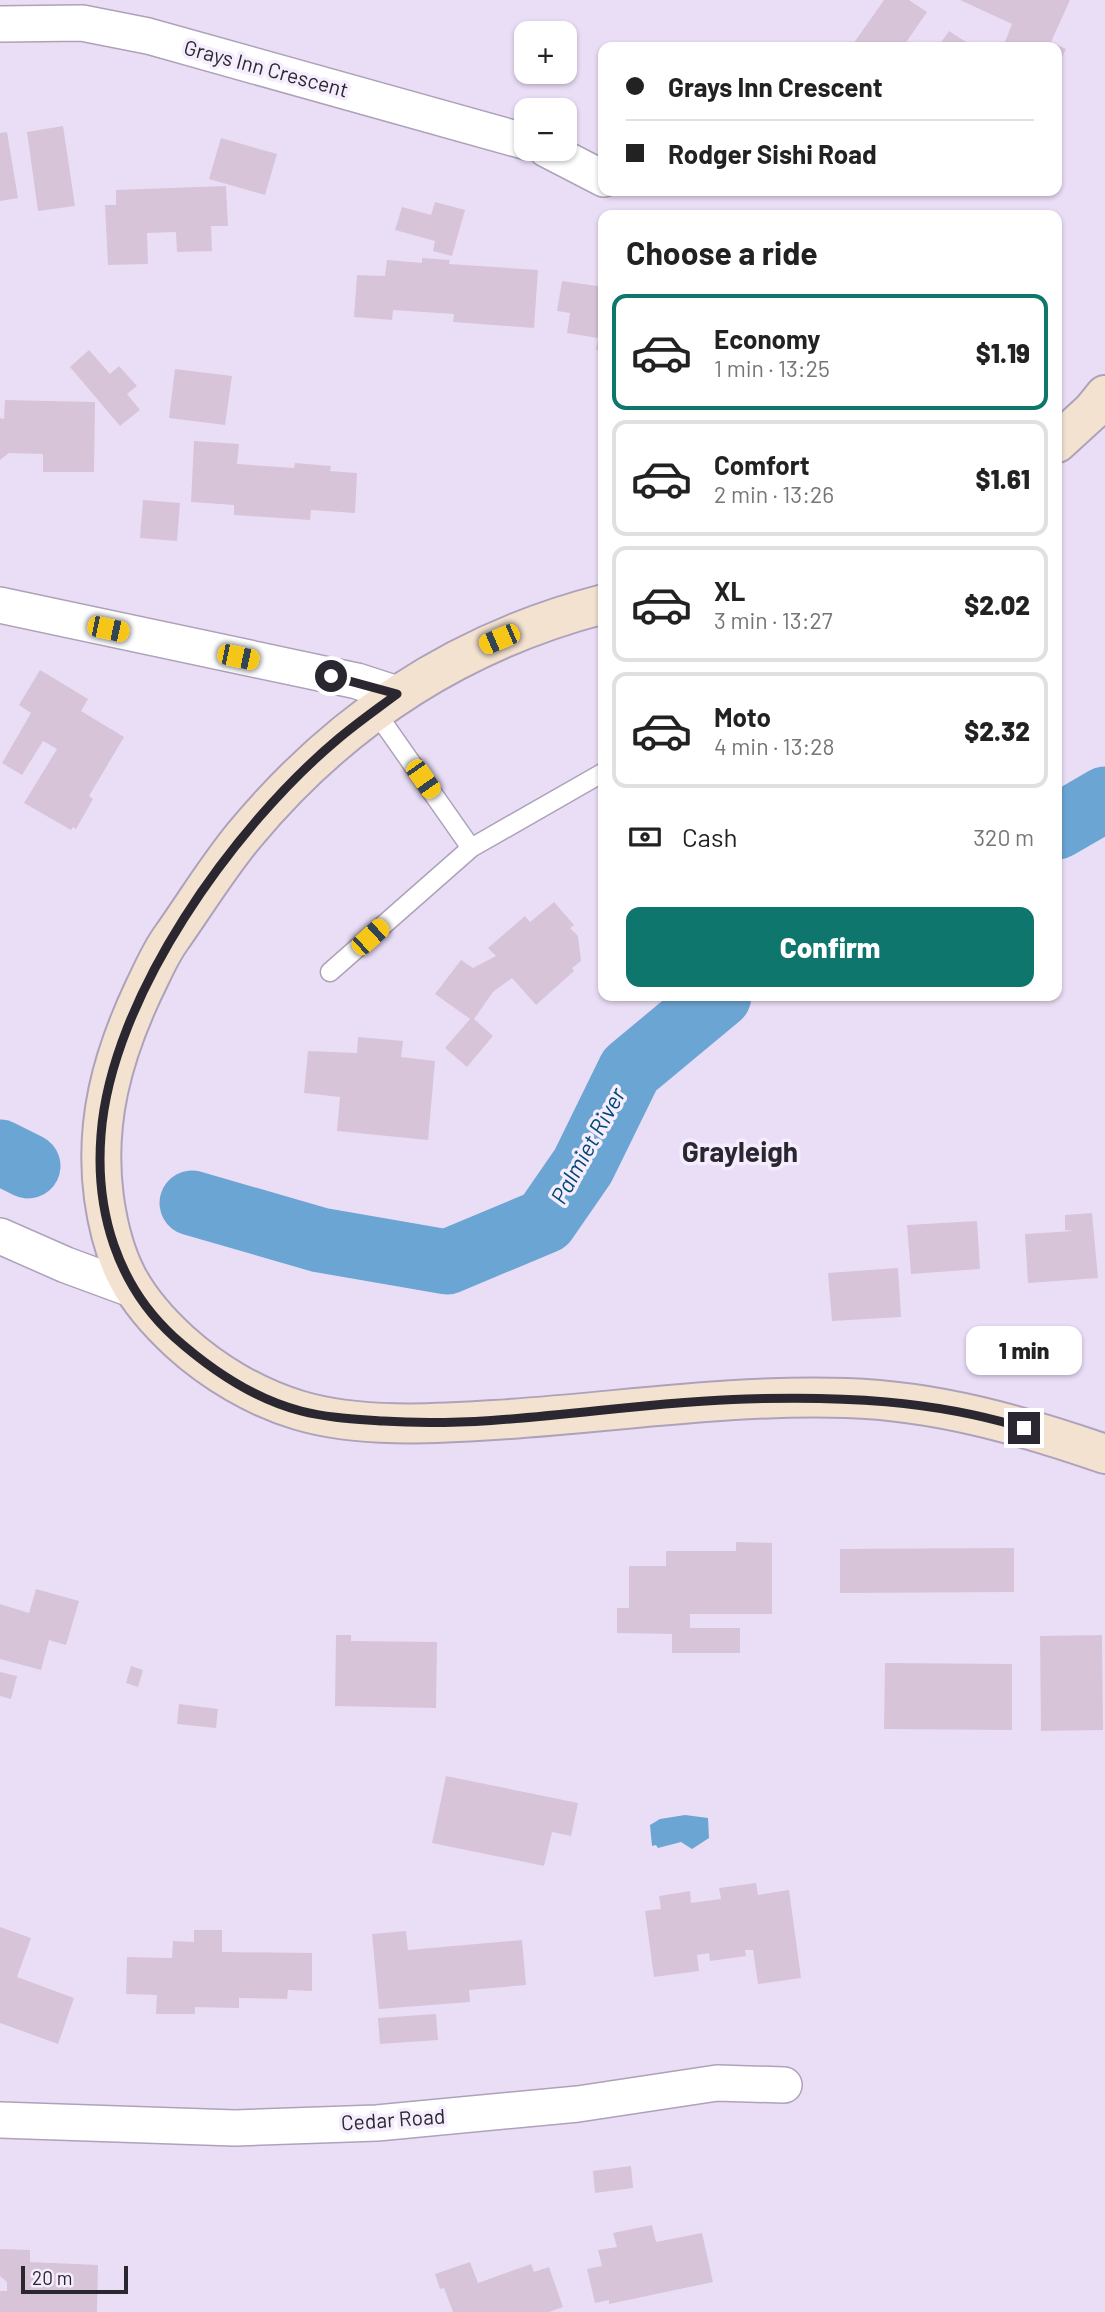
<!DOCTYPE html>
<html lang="en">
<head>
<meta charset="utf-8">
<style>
	:root { --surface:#fff; --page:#f2f2f2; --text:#222; --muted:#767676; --line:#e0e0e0; --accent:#0f766e }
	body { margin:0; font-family:Barlow,sans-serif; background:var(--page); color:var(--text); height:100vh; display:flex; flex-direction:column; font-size:26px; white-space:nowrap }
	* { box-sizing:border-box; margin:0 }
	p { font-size:23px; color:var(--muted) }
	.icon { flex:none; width:38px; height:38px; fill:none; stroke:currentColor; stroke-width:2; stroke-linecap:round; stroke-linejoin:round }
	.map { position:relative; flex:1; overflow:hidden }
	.side { position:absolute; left:598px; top:210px; width:464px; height:791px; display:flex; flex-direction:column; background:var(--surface); border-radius:14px; box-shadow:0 2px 5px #0004 }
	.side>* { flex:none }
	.top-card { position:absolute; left:598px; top:42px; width:464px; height:154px; border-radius:14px; box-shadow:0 2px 5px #0004; display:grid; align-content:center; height:154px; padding:0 28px; background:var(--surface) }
	.tools { position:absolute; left:514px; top:21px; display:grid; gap:14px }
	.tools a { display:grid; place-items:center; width:63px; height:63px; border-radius:14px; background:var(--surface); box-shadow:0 2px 5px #0004; font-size:35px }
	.scale { position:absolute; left:21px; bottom:18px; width:107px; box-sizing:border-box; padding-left:7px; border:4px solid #2b2730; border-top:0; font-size:19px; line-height:24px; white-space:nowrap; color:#2b2730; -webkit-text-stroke:5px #f5edfd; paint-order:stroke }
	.end { position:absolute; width:32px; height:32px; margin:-16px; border:9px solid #2b2730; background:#fff; box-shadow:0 0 0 4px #fff }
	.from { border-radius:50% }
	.bubble { position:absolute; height:49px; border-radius:14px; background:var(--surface); box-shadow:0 2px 5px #0004; font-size:23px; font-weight:800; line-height:49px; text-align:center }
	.car { position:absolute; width:21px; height:42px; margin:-21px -10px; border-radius:9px; box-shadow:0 0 5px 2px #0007; background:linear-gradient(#f5c518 24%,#345 0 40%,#f5c518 0 76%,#345 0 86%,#f5c518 0) }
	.top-card b { display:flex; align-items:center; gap:24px; height:66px; font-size:26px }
	.top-card b+b { border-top:2px solid var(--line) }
	.top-card i { width:18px; height:18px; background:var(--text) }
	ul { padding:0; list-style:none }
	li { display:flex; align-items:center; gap:21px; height:116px; margin:0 14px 10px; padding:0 14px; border:4px solid var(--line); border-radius:14px }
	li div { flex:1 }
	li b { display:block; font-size:26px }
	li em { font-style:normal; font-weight:800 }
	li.active { border-color:var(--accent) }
	li>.icon { width:63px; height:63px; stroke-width:1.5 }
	h2 { padding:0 28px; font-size:32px; line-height:84px }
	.pay { display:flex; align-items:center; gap:18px; height:77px; padding:0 28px; font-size:26px }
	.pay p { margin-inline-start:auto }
	.button { display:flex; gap:14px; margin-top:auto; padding:14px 28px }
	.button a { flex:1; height:80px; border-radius:14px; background:var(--accent); color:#fff; font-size:28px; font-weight:800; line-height:80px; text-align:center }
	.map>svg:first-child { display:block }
	.water { fill:#6ba5d3 }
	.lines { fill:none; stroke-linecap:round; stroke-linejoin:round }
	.river { stroke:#6ba5d3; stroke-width:65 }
	.building { fill:#d8c4d8 }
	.lane-casing { stroke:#aea2ba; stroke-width:21 }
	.street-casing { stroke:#aea2ba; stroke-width:38 }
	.secondary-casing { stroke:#aea2ba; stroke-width:42 }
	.lane { stroke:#fff; stroke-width:18 }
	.street { stroke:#fff; stroke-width:35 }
	.secondary { stroke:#f4e2d1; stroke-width:38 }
	.route { stroke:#2b2730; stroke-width:9 }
	.labels { text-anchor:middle; stroke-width:7; stroke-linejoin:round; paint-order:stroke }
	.street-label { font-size:21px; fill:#2b2730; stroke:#f5edfd }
	.water-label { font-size:23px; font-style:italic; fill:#004975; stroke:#f5edfd }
	.district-label { font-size:28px; font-weight:bold; fill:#2b2730; stroke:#f5edfd }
</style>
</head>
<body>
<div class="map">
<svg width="1105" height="2312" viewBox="0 0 1105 2312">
	<rect width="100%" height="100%" fill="#eadef7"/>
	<path class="water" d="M 685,1815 L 708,1818 L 709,1838 L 692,1849 L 681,1842 L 658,1848 L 656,1845 L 652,1846 L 650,1825 L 660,1819 Z"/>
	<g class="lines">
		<path class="river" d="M 1057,827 L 1105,799
			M 0,1152 L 28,1166
			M 192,1203 L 320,1240 L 447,1262 L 545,1221 L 583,1166 L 630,1070 L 719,996"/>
	</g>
	<path class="building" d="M 884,0 L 909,0 L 927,12 L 903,47 L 851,47 Z
		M 960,0 L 1070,0 L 1051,42 L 1066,49 L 1057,68 L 1057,47 L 1017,47 L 1005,42 L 1012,24 Z
		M 949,31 L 974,47 L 938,47 Z
		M 63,126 L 75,206 L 38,211 L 27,132 Z
		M 7,132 L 18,198 L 0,201 L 0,133 Z
		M 221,138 L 277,154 L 265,195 L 209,179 Z
		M 226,186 L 228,226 L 211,226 L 212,251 L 177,252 L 176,232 L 147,233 L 148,264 L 108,265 L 105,205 L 116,205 L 116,190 Z
		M 435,202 L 465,210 L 452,256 L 433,251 L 435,241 L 395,230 L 402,207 L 431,215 Z
		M 422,258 L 450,260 L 449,264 L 538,270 L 534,328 L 453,322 L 454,314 L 393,310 L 392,320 L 354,317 L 357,275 L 385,276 L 387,260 L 422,263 Z
		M 562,281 L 604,287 L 604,351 L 596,350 L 598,338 L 567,333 L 570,313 L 557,311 Z
		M 89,350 L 110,374 L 119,366 L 137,386 L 127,394 L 140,410 L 120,426 L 70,367 Z
		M 175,369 L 232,376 L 225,425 L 169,418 Z
		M 5,400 L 95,402 L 94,472 L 43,472 L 43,454 L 9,453 L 0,460 L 0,418 L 4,419 Z
		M 194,441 L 239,444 L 237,464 L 294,468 L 295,463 L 331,466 L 330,471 L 357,473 L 355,513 L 311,510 L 310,520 L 234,515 L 234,505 L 191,502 Z
		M 143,500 L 180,503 L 177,541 L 140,538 Z
		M 40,670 L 88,699 L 81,711 L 124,737 L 89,796 L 93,799 L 76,829 L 73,827 L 71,830 L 24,803 L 57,749 L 43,741 L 22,775 L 2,763 L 31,713 L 19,705 Z
		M 554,902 L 574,925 L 570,928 L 578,936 L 581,961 L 572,968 L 574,971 L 536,1005 L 512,978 L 493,992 L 474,1019 L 493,1036 L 467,1067 L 445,1048 L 470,1019 L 435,994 L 461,960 L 473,968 L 496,956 L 488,948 L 525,916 L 530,922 Z
		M 358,1037 L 403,1041 L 401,1057 L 435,1061 L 428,1140 L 337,1131 L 340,1097 L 304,1093 L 308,1051 L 357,1053 Z
		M 1092,1213 L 1098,1278 L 1028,1283 L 1025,1234 L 1073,1231 L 1065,1230 L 1065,1215 Z
		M 977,1221 L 980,1269 L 911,1274 L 907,1225 Z
		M 898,1268 L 901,1317 L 832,1321 L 828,1273 Z
		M 736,1542 L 772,1543 L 772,1614 L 690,1614 L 690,1628 L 740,1628 L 740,1653 L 672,1653 L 672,1634 L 617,1633 L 617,1608 L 629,1608 L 629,1566 L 666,1566 L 666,1551 L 736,1551 Z
		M 1014,1548 L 1014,1592 L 840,1593 L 840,1549 Z
		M 36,1589 L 79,1601 L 66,1645 L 49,1640 L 41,1670 L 0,1659 L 0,1604 L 29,1613 Z
		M 336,1635 L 351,1635 L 351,1641 L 437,1642 L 436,1708 L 335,1706 Z
		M 1102,1635 L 1103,1730 L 1041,1731 L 1040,1636 Z
		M 885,1663 L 1012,1664 L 1012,1730 L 884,1729 Z
		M 131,1666 L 143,1670 L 138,1687 L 126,1683 Z
		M 0,1672 L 17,1676 L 11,1699 L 0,1696 Z
		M 179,1704 L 218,1709 L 216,1728 L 177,1724 Z
		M 446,1776 L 578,1803 L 571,1836 L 552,1832 L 544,1866 L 432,1843 Z
		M 756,1883 L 758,1895 L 789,1890 L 801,1978 L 758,1984 L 753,1950 L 745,1950 L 746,1956 L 710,1961 L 709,1953 L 697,1955 L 699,1971 L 654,1977 L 645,1911 L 661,1909 L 659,1896 L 690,1891 L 691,1903 L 721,1899 L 719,1888 Z
		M 0,1927 L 31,1938 L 17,1977 L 74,1998 L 58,2044 L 0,2023 Z
		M 194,1930 L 222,1930 L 222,1952 L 312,1953 L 312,1991 L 288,1990 L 287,1999 L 239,1998 L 239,2008 L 195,2007 L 195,2014 L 156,2014 L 157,1995 L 126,1994 L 127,1957 L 172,1958 L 173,1941 L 194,1942 Z
		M 406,1931 L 408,1950 L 522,1940 L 526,1985 L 469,1990 L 470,2002 L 379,2009 L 372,1934 Z
		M 436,2014 L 438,2040 L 380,2044 L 378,2018 Z
		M 631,2166 L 633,2188 L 595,2193 L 593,2171 Z
		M 652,2225 L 656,2242 L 702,2233 L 713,2282 L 609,2304 L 609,2300 L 595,2303 L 587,2269 L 602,2266 L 598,2250 L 617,2247 L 613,2233 Z
		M 0,2249 L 30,2250 L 30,2262 L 98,2265 L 97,2312 L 0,2312 L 0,2291 L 7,2291 L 7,2282 L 0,2276 Z
		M 470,2262 L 478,2283 L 531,2264 L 534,2272 L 549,2267 L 563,2307 L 549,2312 L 453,2312 L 444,2288 L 440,2289 L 435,2274 Z"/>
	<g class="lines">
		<defs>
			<path id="lane" d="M 375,711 L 471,848
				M 330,972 L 471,848 L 604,772"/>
			<path id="street" d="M 0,24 L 82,23 L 148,36 L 527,142
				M 546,149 L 604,179
				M 0,605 L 357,681 L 397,694
				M 0,1236 L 66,1265 L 134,1290
				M 0,2120 L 235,2128 L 377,2123 L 578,2104 L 717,2083 L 784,2085"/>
			<path id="secondary" d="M 1057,443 L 1092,411 L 1105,395
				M 604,604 C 460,641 341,719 246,833 C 219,865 196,903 172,937 C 160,953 153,971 144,989 C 112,1057 94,1123 104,1198 C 113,1262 132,1298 180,1342 C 213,1372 255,1397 298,1410 C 357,1428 433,1424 494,1420 C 611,1413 729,1394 847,1398 C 937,1401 1021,1425 1105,1454"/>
		</defs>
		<use href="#lane" class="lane-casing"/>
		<use href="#street" class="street-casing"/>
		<use href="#secondary" class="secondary-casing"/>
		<use href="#lane" class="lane"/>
		<use href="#street" class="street"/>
		<use href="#secondary" class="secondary"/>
	</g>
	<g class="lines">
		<path class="route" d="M 331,676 L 397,694 C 377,709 357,723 338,739 C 234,826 111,997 101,1135 C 95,1211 117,1285 174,1337 C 210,1369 254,1399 301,1411 C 328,1418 356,1419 383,1421 C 505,1429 625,1402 746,1399 C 840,1396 933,1400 1024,1428"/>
	</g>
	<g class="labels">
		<g class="street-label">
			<text transform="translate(266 69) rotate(15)" y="7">Grays Inn Crescent</text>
			<text transform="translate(393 2120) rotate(-4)" y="7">Cedar Road</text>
		</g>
		<g class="water-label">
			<text transform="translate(588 1146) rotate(-61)" y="8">Palmiet River</text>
		</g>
		<g class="district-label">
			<text x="740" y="1162">Grayleigh</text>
		</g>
	</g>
</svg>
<div class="tools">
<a>+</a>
<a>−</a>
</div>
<div class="scale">20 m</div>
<i class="end from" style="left:331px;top:676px"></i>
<i class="end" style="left:1024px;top:1428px"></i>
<div class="bubble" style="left:966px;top:1326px;width:116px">1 min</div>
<i class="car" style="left:108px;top:629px;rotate:102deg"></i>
<i class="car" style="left:499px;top:639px;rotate:247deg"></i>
<i class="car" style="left:238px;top:657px;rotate:102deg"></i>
<i class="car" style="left:423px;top:779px;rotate:145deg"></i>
<i class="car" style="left:370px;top:937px;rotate:48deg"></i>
<div class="top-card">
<b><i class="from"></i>Grays Inn Crescent</b>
<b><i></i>Rodger Sishi Road</b>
</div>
<section class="side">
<h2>Choose a ride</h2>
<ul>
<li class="active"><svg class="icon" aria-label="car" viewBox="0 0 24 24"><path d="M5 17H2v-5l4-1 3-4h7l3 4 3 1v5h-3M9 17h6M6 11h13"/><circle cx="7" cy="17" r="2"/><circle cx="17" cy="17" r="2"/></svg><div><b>Economy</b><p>1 min · 13:25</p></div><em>$1.19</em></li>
<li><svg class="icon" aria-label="car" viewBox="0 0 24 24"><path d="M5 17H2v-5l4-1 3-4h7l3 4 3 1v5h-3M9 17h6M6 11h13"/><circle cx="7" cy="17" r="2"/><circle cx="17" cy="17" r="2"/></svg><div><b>Comfort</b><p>2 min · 13:26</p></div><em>$1.61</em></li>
<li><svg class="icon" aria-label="car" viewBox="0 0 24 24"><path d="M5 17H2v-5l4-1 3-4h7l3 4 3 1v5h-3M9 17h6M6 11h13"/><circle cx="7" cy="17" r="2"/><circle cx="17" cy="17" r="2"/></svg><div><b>XL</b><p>3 min · 13:27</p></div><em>$2.02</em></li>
<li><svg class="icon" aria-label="car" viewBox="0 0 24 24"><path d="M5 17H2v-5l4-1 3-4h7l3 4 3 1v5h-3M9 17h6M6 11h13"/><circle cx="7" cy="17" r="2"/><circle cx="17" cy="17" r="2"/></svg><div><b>Moto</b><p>4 min · 13:28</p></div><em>$2.32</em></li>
</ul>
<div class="pay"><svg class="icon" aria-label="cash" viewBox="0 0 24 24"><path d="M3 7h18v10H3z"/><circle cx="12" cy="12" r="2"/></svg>Cash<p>320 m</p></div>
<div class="button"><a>Confirm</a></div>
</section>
</div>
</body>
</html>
